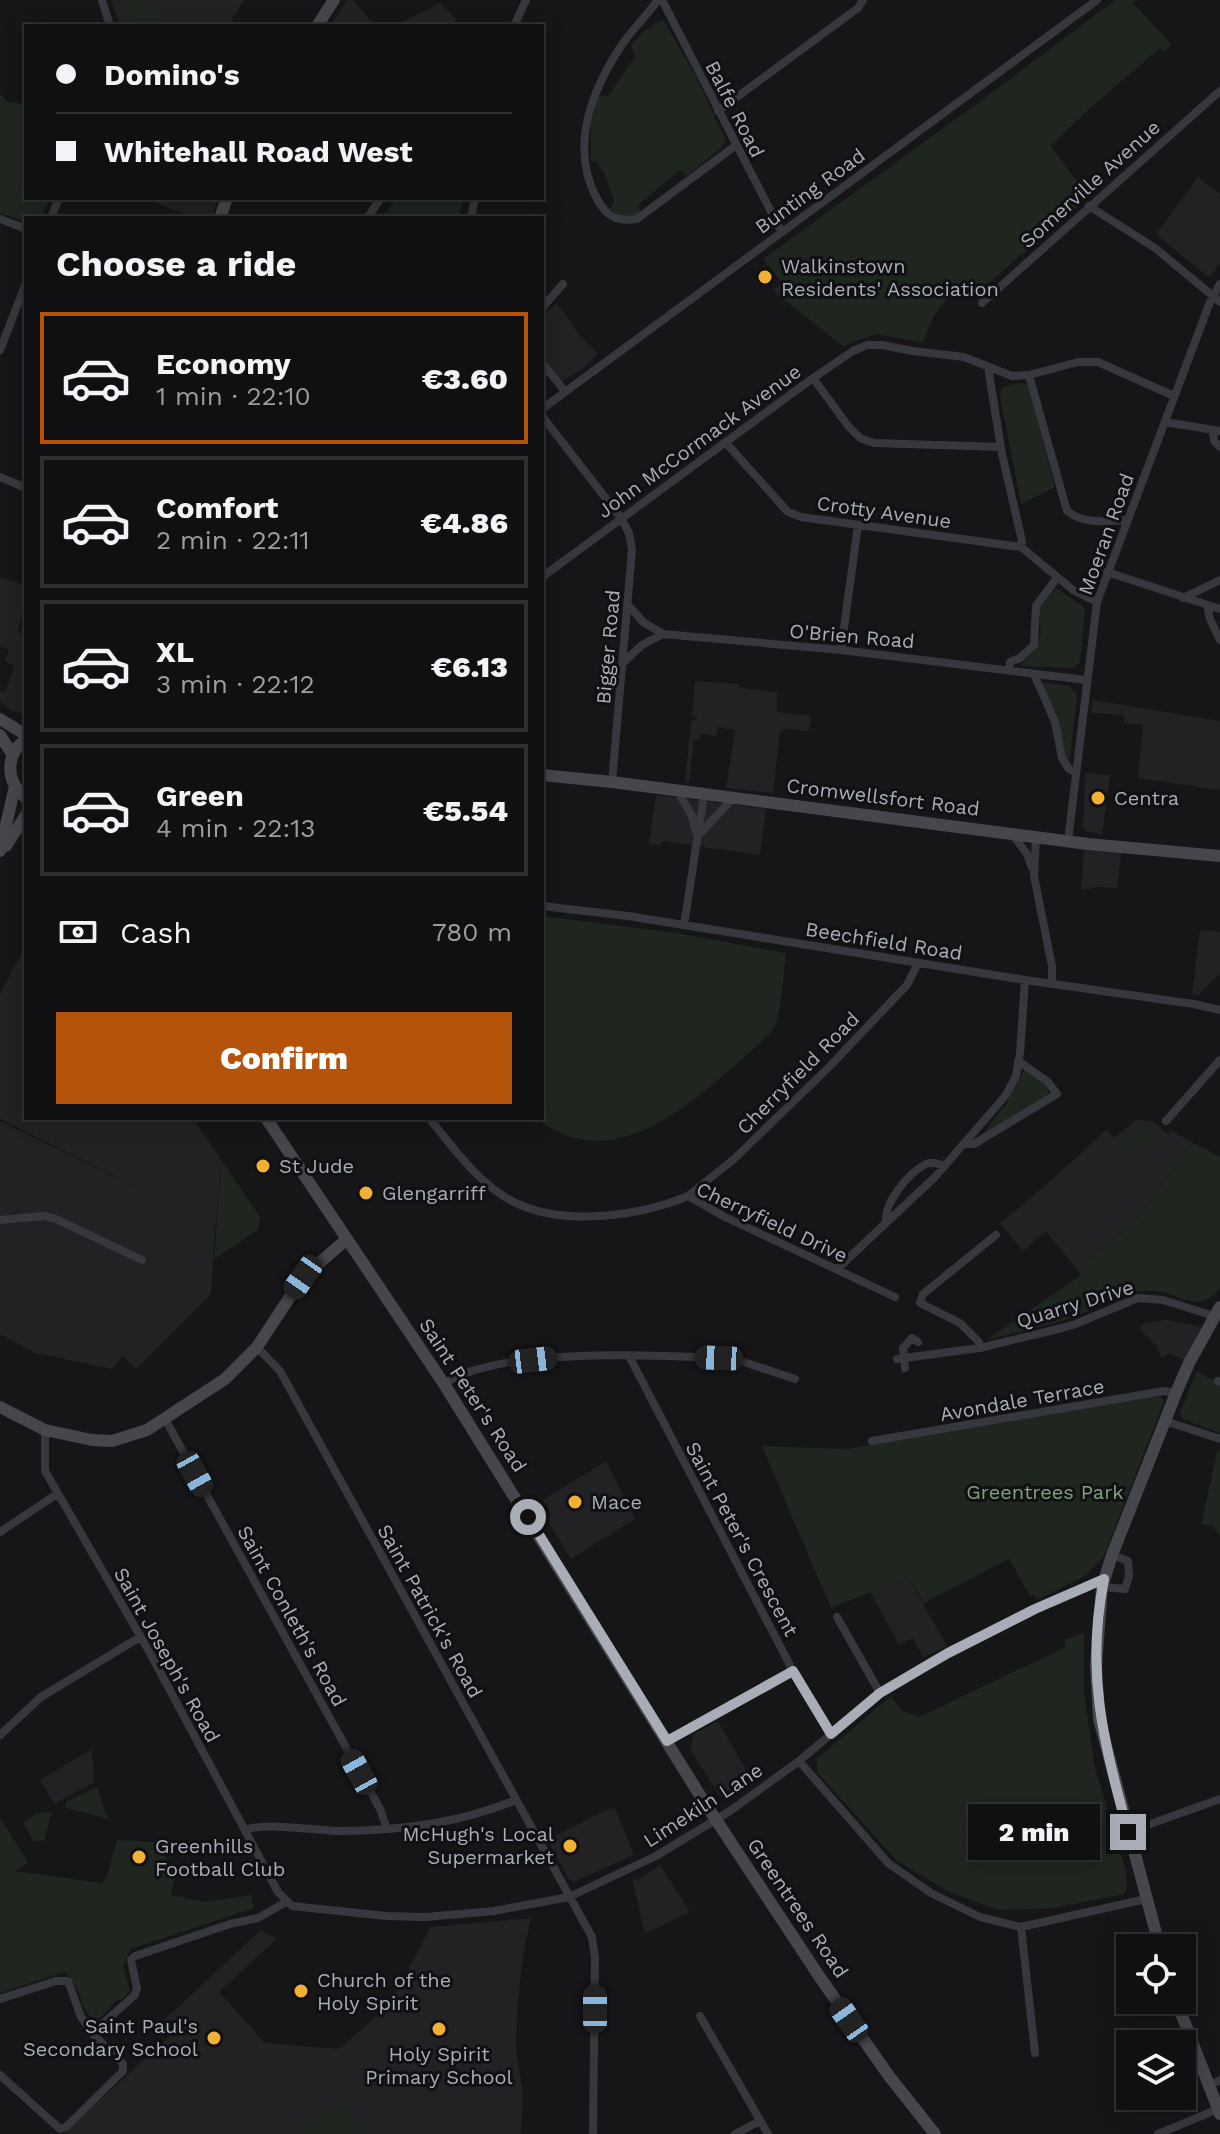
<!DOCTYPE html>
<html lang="en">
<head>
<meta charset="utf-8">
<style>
	:root { --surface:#101012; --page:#19191b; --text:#f1f3f6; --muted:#9c9d9f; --line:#303032; --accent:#b45309 }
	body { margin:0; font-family:"Work Sans",sans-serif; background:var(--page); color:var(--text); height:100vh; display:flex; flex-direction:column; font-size:30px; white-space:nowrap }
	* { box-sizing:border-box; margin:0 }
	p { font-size:26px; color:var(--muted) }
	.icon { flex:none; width:44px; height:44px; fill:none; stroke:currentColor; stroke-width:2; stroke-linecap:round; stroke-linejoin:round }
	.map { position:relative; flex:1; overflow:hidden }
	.side { position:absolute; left:24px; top:216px; width:520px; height:904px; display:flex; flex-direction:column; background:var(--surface); border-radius:0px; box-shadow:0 4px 20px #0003,0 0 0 2px var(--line) }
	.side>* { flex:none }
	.hud { position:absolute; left:24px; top:24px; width:520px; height:176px; border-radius:0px; box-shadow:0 4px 20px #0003,0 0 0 2px var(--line); display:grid; align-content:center; height:176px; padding:0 32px; background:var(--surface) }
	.buttons { position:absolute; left:1116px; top:1934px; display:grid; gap:16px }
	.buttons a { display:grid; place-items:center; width:80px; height:80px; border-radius:0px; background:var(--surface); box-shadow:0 4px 20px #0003,0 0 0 2px var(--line); font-size:40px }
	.end { position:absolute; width:36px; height:36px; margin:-18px; border:10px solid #a8adb8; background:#111; box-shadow:0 0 0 4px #111 }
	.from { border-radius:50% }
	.bubble { position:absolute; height:56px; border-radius:0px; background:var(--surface); box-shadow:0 4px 20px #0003,0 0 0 2px var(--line); font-size:26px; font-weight:800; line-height:56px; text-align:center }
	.car { position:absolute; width:24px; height:48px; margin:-24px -12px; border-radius:10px; box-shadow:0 0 6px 2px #0007; background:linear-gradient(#222 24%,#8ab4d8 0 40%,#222 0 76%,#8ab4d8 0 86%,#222 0) }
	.hud b { display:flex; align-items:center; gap:28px; height:76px; font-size:30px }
	.hud b+b { border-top:2px solid var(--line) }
	.hud i { width:20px; height:20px; background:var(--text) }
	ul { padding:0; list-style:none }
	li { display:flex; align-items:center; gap:24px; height:132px; margin:0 16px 12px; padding:0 16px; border:4px solid var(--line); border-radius:0px }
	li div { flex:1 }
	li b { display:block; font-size:30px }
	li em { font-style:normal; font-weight:800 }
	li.on { border-color:var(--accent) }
	li>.icon { width:72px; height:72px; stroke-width:1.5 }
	h2 { padding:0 32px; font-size:36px; line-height:96px }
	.pay { display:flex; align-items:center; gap:20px; height:88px; padding:0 32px; font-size:30px }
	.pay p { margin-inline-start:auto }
	.primary-button { display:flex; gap:16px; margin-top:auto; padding:16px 32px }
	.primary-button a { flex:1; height:92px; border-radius:0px; background:var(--accent); color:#fff; font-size:32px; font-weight:800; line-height:92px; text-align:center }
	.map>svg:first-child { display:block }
	.built { fill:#222225 }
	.green { fill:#1e261f }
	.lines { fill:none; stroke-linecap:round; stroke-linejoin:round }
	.street { stroke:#37383d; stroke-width:8 }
	.secondary { stroke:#45474d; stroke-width:12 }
	.route { stroke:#a8adb8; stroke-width:10 }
	.poi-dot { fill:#f2b134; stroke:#111113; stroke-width:3 }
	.labels { text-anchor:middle; stroke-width:6; stroke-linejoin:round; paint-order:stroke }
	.street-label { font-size:20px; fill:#a8adb8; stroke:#111113 }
	.poi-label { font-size:20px; fill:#a8adb8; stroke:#111113; text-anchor:start }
	.park-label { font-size:20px; fill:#7fa381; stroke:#111113 }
</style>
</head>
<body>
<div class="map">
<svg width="1220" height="2134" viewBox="0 0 1220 2134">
	<rect width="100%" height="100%" fill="#161618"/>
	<path class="built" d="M 111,0 L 244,0 L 228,26 L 120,26 Z
		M 347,0 L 352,0 L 376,26 L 330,26 Z
		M 440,3 L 457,20 L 451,26 L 394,26 Z
		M 1198,177 L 1220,194 L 1220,263 L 1209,278 L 1156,234 Z
		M 143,198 L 219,198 L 211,218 L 195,218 Z
		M 557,303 L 582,338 L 598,354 L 582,369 L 562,381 L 542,358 L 542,316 Z
		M 0,577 L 25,585 L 22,596 L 26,597 L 18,631 L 26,636 L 26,714 L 10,710 L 0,701 L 0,692 L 5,691 L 15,666 L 5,661 L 9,650 L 0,646 Z
		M 695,681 L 738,684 L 740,688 L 777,692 L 777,712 L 811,716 L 809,731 L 785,729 L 780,732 L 773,793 L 726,788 L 735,730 L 718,727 L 716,736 L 700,734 L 699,741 L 694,740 L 689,783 L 685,782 L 691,722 L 698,717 L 692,716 Z
		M 1093,700 L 1220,721 L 1220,790 L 1138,778 L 1143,725 L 1124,723 L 1124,715 L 1091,713 Z
		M 1085,773 L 1110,775 L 1102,835 L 1086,831 L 1083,826 Z
		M 656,795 L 766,809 L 760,855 L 661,841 L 660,846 L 649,844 Z
		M 1084,850 L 1121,853 L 1117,888 L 1098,887 L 1081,890 Z
		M 1200,930 L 1220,932 L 1220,973 L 1198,995 L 1192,994 Z
		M 26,945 L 26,1118 L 193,1118 L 222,1161 L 216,1226 L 211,1225 L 215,1228 L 211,1294 L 136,1369 L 123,1356 L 112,1369 L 35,1353 L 0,1334 L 0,1121 L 149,1193 L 0,1119 L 0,994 Z
		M 1136,1120 L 1153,1121 L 1168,1135 L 1172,1131 L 1193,1143 L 1133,1224 L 1085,1263 L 1086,1267 L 1079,1272 L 1046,1231 L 1023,1251 L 1000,1223 L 1045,1186 L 1106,1130 L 1114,1138 Z
		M 1167,1320 L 1201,1327 L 1184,1360 L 1169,1354 L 1161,1357 L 1156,1345 L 1139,1328 L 1145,1323 Z
		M 606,1461 L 635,1519 L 571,1559 L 537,1504 Z
		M 908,1577 L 947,1646 L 923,1657 L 913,1638 L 899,1645 L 870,1592 Z
		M 718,1721 L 754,1784 L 731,1798 L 722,1797 L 718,1793 L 691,1751 L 693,1734 Z
		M 92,1749 L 94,1782 L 54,1804 L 40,1780 Z
		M 615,1808 L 634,1855 L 573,1882 L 568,1878 L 547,1840 L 608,1809 Z
		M 660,1865 L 690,1912 L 645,1934 L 632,1879 L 638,1880 Z
		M 531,1918 L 523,1955 L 517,2009 L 516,2050 L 523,2092 L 521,2134 L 63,2134 L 174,2032 L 164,2020 L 261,1930 L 277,1939 L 219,1992 L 265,2043 L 339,2049 L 388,2006 L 431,1927 Z"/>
	<path class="green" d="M 130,0 L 143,0 L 167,26 L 136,26 L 120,9 Z
		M 1115,0 L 1136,0 L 1133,3 L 1172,45 L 1164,52 L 1160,48 L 1088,110 L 1051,146 L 1088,197 L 978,292 C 942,290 934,313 923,343 L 876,334 L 843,346 L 773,291 L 781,282 L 763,259 L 1001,86 Z
		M 663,19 L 697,79 L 726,141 L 722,147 L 687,176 L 680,170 L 639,204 L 640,213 L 636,217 L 621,217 L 610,209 L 614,201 L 605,175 L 597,162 L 591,161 L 591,123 L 599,95 L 608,96 L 635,57 L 631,45 L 642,33 Z
		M 0,94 L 7,101 L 26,105 L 26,198 L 50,198 L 41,218 L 26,218 L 26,222 L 0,213 Z
		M 397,198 L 463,198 L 460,213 L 463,218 L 371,218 L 383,216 Z
		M 1017,383 L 1028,384 L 1055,487 L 1021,504 L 1000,396 L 1003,387 Z
		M 1056,588 L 1085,608 L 1080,662 L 1074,668 L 1020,666 C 1040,644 1044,641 1038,610 Z
		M 1041,682 L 1070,686 L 1077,695 L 1069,765 L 1064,759 L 1058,720 Z
		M 542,916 L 676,933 L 786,953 C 784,968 781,1015 775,1026 C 763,1044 741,1059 726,1073 C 673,1119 604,1172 536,1118 L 542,1118 Z
		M 1025,1069 L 1046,1086 L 1049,1094 L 981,1136 L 1006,1104 Z
		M 1142,1127 L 1153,1141 L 1132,1158 L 1121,1144 Z
		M 1193,1143 L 1220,1157 L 1220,1288 C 1197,1317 1182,1292 1153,1291 C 1121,1290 1099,1308 1071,1318 C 1043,1327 1014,1333 986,1340 L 1080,1276 L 1079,1272 L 1086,1267 L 1084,1264 L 1133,1224 Z
		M 222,1161 L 260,1217 L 258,1230 L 214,1259 Z
		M 1197,1371 L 1220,1384 L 1220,1433 L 1183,1419 L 1180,1412 Z
		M 1153,1397 L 1161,1397 L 1164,1401 L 1104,1556 L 1085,1576 L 1037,1600 L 1034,1595 L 1030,1596 L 1009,1559 L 924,1603 L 908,1577 L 831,1608 L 762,1446 L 848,1449 Z
		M 1220,1450 L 1220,1537 L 1213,1526 L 1201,1524 L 1217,1452 Z
		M 1084,1633 L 1084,1692 L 1095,1768 L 1126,1871 L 1127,1887 L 1124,1894 L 1054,1908 L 999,1910 L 949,1892 L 897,1861 L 817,1772 L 817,1759 L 891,1696 L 901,1710 L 919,1717 L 1066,1647 L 1064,1640 Z
		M 97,1787 L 108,1819 L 65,1807 L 66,1802 Z
		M 52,1811 L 44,1841 L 33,1841 L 23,1822 L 36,1814 Z
		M 0,1818 L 28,1862 L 15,1871 L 102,1883 L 106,1878 L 117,1840 L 157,1842 L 175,1873 L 171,1895 L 203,1902 L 251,1895 L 254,1908 L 131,1949 L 123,1965 L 130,1991 L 120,2001 L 118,1999 L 98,2020 C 80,2018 83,1986 64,1972 L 0,1993 Z
		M 337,2102 L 366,2134 L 302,2134 Z"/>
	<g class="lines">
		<path class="street" d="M 102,0 L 110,26
			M 658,0 C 647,15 634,28 623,43 C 592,89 569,147 597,199 C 607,217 617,222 637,219 L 735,146
			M 662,0 L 781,231
			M 514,26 L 526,0
			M 718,111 L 858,8 L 863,0
			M 1089,206 L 1155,248 L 1220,302
			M 51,218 L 59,198
			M 367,218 L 381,198
			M 471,218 L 475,198
			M 0,219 L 26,229
			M 982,303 L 1220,91
			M 542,308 L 563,284
			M 0,350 L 26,283
			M 542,363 L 565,391
			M 988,367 L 1002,454 L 1022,541 L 1021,547 L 1073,590 L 1097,602
			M 1029,375 L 1067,511 C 1084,525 1107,521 1127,520
			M 813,378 L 849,427 L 860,438 L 874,443 L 1001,447
			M 542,409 L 1097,0
			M 542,416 L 621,518 L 629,533 L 632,550 L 612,782
			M 1165,422 L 1220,431
			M 1213,430 L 1214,441 L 1220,447
			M 726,443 L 788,512 L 801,517 L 1021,547
			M 0,477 L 26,488
			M 1107,572 L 1220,609
			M 542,577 L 813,378 L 853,351 L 867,345 L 882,345 L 912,351 L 964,357 L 1012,376 L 1029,375 L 1078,362 L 1098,362 L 1174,396
			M 1183,598 L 1220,580
			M 628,605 L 643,622 L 663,634
			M 1207,605 L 1210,619 L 1220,640
			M 841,650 L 858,525
			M 623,663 L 642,645 L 663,634 L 841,650 L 1086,680
			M 1009,670 L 1010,662 L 1020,658 L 1034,645 L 1036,606 L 1057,578
			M 1034,674 L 1055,722 L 1062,758 L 1069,769 L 1076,773
			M 678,792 L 692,816 L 696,832
			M 1013,835 L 1027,854 L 1032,868
			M 698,836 L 733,798
			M 1036,837 L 1034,876 L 1052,966 L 1052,983
			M 1068,841 L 1097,602 L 1210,302 L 1220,284
			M 542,906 L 628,916 L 1025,980 L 1194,1004 L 1220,1010
			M 684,925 L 704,795
			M 429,1118 C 453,1148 482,1188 518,1204 C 567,1226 640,1216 688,1196 L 725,1217 L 895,1297
			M 1166,1121 L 1220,1060
			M 965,1144 L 974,1144 L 1057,1094 L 1047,1081 L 1018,1061
			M 688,1196 L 734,1159 L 829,1067 L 907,985 L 918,963
			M 0,1220 L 44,1216 L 56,1219 L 142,1260
			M 886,1222 C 884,1203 908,1173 926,1164 C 932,1161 939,1164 945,1166
			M 837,1269 L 935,1177 L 1006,1095 L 1016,1076 L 1020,1053 L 1025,980
			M 257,1347 L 280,1371 L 592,1937 L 595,1958 L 593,2134
			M 980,1348 L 979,1342 L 960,1323 L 920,1303 L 923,1294 L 996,1235
			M 629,1356 L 793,1671 L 831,1734
			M 897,1359 L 980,1348 L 1054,1330 L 1073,1325 L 1138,1298 L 1163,1300 L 1214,1316
			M 905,1368 L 903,1348 L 912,1338 L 918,1342
			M 1218,1381 L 1220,1382
			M 444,1384 C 498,1347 655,1355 722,1358 L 741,1361 L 795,1379
			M 165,1419 L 380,1809 L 387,1829
			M 1165,1421 L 1220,1439
			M 45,1430 L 45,1471 L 150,1653 L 278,1892 L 292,1906 L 386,1916 L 426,1917 L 494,1911 L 569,1897 L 656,1856 L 730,1811 L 799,1761 L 880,1693 L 908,1676 L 1035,1609 L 1104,1579
			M 872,1441 L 1164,1391 L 1176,1393
			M 0,1532 L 57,1494
			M 1102,1587 L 1125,1589 L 1129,1576 L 1128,1561 L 1112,1555
			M 837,1617 L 880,1693
			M 0,1735 L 41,1697 L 140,1637
			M 667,1741 L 793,1671
			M 799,1761 L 888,1863 L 931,1893 L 980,1917 L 1021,1927 L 1146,1899
			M 246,1829 C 277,1823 307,1830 339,1831 C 398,1831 460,1823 516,1800
			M 1128,1832 L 1220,1799
			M 1021,1927 L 1035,2053
			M 0,1999 L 56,1981 L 68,1981 L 81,2017 L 92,2033 L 123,2064 L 123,2071 L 66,2127 L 60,2129 L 0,2075
			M 700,2016 L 768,2134
			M 92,2033 L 135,1995 L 137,1988 L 131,1960 L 135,1956 L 230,1924 L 258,1918 L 286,1902
			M 1208,2086 L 1220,2080
			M 735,2134 L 760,2121
			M 1158,2134 L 1218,2109"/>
		<path class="secondary" d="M 317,26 L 334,0
			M 220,218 L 227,198
			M 0,719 L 26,735
			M 0,735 L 12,754
			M 26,739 C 5,755 5,781 26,798
			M 542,775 L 612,782 L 1088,844 L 1220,856
			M 6,846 L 26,815
			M 0,851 L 15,786
			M 266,1118 L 444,1384 L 701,1797 L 819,1976 L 889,2076 L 935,2134
			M 0,1407 L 45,1430 L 92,1440 L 112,1441 L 147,1430 L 225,1379 L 257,1347 L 303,1277 L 347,1239
			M 1160,1948 L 1099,1719 L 1096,1666 L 1102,1587 L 1112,1555 L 1176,1393 L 1189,1363 L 1220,1307
			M 1176,2000 L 1220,2114"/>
	</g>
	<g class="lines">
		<path class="route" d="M 528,1517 L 667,1741 L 793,1671 L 831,1734 L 880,1693 L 948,1653 L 1035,1609 L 1104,1579 C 1085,1674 1104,1742 1128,1832"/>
	</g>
	<g class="poi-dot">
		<circle cx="765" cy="277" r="8"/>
		<circle cx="1098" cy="798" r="8"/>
		<circle cx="263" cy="1166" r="8"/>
		<circle cx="366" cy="1193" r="8"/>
		<circle cx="575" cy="1502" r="8"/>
		<circle cx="570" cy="1846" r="8"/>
		<circle cx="139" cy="1857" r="8"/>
		<circle cx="301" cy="1991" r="8"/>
		<circle cx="439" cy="2029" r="8"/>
		<circle cx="214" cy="2038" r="8"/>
	</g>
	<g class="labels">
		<g class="street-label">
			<text transform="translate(735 109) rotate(63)" y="7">Balfe Road</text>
			<text transform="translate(1090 184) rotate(-42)" y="7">Somerville Avenue</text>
			<text transform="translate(810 191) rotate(-36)" y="7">Bunting Road</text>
			<text transform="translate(699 441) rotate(-36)" y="7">John McCormack Avenue</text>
			<text transform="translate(884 512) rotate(8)" y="7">Crotty Avenue</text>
			<text transform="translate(1106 534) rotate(-70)" y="7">Moeran Road</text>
			<text transform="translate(852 636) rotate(5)" y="7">O'Brien Road</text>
			<text transform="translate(608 647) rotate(-85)" y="7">Bigger Road</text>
			<text transform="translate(883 797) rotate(7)" y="7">Cromwellsfort Road</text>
			<text transform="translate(884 941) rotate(9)" y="7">Beechfield Road</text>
			<text transform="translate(798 1073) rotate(-45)" y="7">Cherryfield Road</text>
			<text transform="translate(772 1222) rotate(25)" y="7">Cherryfield Drive</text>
			<text transform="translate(1075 1304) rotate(-17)" y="7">Quarry Drive</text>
			<text transform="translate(473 1395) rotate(57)" y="7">Saint Peter's Road</text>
			<text transform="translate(1022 1400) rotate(-10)" y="7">Avondale Terrace</text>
			<text transform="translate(742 1539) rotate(62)" y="7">Saint Peter's Crescent</text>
			<text transform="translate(430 1611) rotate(61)" y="7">Saint Patrick's Road</text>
			<text transform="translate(292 1616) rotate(61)" y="7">Saint Conleth's Road</text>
			<text transform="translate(167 1655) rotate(61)" y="7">Saint Joseph's Road</text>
			<text transform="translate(703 1805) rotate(-33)" y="7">Limekiln Lane</text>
			<text transform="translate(798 1908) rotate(56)" y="7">Greentrees Road</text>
		</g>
		<g class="poi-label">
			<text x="781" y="273">Walkinstown<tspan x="781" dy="23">Residents' Association</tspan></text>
			<text x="1114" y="805">Centra</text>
			<text x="279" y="1173">St Jude</text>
			<text x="382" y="1200">Glengarriff</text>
			<text x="591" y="1509">Mace</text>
			<text x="554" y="1841" text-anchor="end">McHugh's Local<tspan x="554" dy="23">Supermarket</tspan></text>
			<text x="155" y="1853">Greenhills<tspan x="155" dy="23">Football Club</tspan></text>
			<text x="317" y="1987">Church of the<tspan x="317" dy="23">Holy Spirit</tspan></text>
			<text x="198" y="2033" text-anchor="end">Saint Paul's<tspan x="198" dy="23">Secondary School</tspan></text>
			<text x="439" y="2061" text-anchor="middle">Holy Spirit<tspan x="439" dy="23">Primary School</tspan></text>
		</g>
		<g class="park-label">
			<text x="1045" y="1499">Greentrees Park</text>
		</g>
	</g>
</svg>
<div class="buttons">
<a><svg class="icon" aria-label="locate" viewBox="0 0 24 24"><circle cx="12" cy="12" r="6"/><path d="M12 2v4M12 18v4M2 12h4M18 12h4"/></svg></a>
<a><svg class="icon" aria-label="layers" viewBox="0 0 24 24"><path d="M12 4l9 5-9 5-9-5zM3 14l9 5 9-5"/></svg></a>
</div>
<i class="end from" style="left:528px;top:1517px"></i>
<i class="end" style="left:1128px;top:1832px"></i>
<div class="bubble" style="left:968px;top:1804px;width:132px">2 min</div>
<i class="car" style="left:303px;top:1277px;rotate:215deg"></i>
<i class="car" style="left:719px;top:1358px;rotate:272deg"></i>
<i class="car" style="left:533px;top:1360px;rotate:83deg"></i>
<i class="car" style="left:195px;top:1474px;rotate:151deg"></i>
<i class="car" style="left:359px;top:1772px;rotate:331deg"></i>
<i class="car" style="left:595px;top:2009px;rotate:0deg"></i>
<i class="car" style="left:849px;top:2020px;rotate:325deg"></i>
<div class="hud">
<b><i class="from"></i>Domino's</b>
<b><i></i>Whitehall Road West</b>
</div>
<section class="side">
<h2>Choose a ride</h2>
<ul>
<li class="on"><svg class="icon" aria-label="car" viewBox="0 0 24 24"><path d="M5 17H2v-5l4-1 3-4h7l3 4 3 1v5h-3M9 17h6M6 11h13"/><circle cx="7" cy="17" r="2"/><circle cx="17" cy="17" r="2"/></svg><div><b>Economy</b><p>1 min · 22:10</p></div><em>€3.60</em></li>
<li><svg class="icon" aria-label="car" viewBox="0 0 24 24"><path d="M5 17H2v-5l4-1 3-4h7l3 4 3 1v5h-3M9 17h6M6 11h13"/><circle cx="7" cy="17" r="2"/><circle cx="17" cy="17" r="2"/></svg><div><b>Comfort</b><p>2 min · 22:11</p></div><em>€4.86</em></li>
<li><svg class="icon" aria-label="car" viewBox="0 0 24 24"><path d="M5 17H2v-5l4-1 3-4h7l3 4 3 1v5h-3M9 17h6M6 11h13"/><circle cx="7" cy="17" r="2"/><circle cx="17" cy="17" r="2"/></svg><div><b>XL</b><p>3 min · 22:12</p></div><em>€6.13</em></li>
<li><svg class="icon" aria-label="car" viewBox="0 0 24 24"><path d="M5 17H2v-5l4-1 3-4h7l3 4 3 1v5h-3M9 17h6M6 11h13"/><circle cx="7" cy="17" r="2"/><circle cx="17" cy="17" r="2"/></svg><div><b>Green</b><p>4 min · 22:13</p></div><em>€5.54</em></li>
</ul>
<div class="pay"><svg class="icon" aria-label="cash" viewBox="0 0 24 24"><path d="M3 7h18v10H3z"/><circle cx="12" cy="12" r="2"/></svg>Cash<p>780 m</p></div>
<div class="primary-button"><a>Confirm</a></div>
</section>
</div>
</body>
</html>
